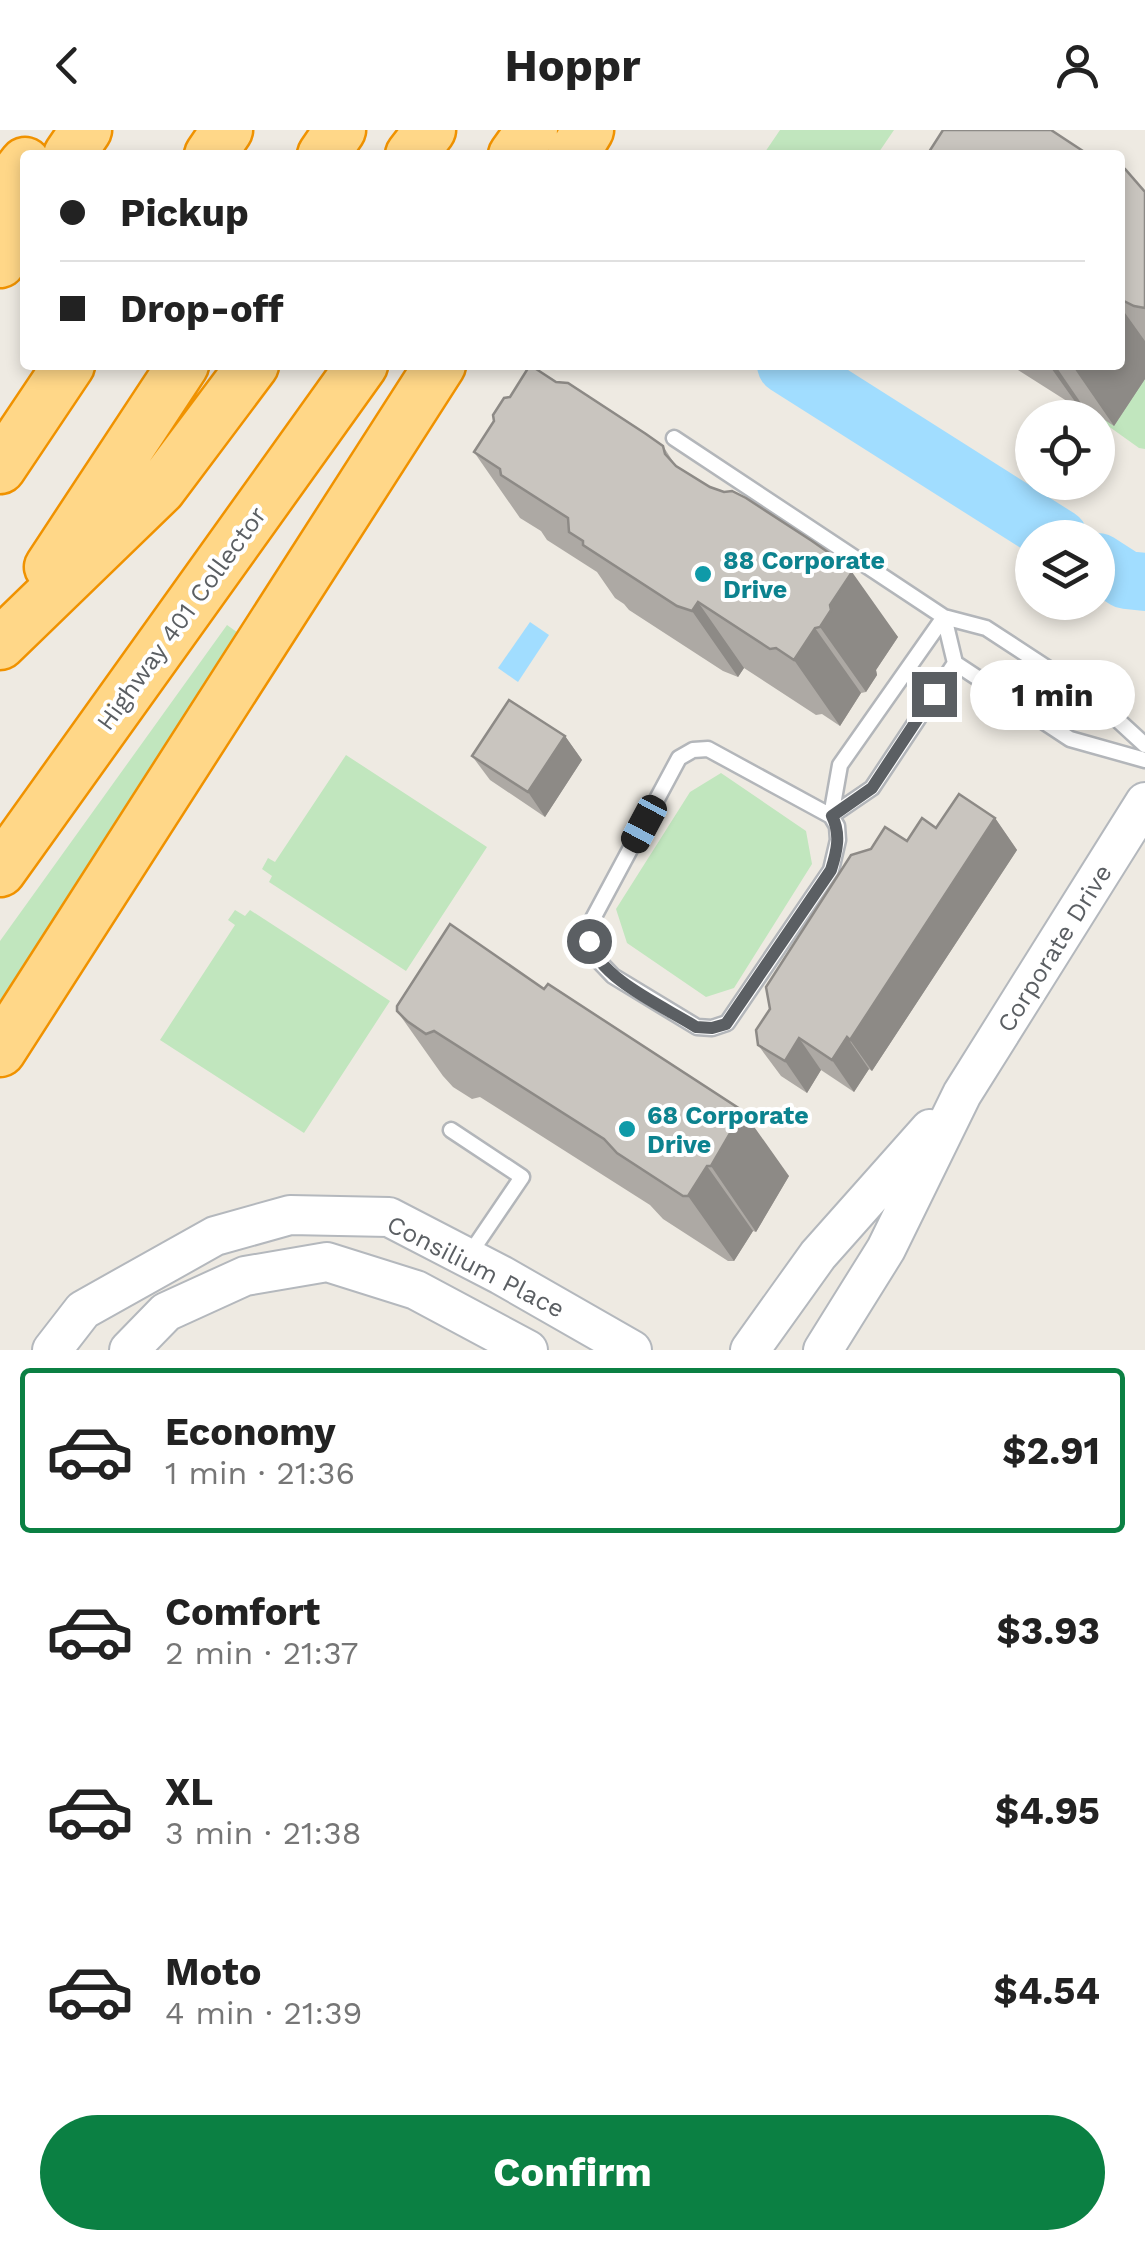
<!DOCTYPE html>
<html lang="en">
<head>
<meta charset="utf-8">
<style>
	:root { --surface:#fff; --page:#f6f6f6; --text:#222; --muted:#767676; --line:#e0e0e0; --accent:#0b8043 }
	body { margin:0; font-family:"Work Sans",sans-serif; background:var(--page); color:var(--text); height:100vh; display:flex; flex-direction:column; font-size:38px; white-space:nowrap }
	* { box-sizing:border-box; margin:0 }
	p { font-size:32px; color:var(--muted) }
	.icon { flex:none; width:55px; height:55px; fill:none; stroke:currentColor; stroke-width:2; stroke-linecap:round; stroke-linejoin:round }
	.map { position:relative; height:1220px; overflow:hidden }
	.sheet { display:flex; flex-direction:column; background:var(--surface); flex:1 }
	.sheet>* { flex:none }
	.guide { position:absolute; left:20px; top:20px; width:1105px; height:220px; border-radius:10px; box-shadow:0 5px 15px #0003; display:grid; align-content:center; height:220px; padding:0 40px; background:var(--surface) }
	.tools { position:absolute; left:1015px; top:270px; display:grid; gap:20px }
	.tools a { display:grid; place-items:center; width:100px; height:100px; border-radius:50%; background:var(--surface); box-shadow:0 5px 15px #0003; font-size:50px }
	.end { position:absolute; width:45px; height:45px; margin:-22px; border:12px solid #5b5f63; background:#fff; box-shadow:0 0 0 5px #fff }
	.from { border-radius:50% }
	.bubble { position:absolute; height:70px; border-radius:35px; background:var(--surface); box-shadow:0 5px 15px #0003; font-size:32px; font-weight:700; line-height:70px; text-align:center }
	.car { position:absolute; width:30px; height:60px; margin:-30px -15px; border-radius:12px; box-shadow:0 0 8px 2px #0007; background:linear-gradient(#222 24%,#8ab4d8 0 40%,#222 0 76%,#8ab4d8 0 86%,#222 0) }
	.guide b { display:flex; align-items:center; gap:35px; height:95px; font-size:38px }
	.guide b+b { border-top:2px solid var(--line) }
	.guide i { width:25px; height:25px; background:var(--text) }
	ul { padding:18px 0 0; list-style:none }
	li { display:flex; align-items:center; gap:30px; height:165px; margin:0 20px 15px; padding:0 20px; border:5px solid transparent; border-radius:10px }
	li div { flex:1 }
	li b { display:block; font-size:38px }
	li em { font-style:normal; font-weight:700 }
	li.current { border-color:var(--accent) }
	li>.icon { width:90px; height:90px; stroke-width:1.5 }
	.cta { display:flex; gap:20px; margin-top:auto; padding:20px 40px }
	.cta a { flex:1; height:115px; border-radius:60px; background:var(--accent); color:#fff; font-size:40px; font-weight:700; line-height:115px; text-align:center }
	header { display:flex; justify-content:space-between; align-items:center; height:130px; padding:0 40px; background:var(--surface); font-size:45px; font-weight:700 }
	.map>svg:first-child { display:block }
	.green { fill:#c1e6be }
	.water { fill:#a1ddff }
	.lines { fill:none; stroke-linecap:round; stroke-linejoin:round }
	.river { stroke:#a1ddff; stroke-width:58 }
	.lane-casing { stroke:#b3b6ba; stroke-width:19 }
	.secondary-casing { stroke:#b4b8bd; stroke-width:42 }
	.highway-casing { stroke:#f09200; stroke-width:55 }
	.lane { stroke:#fff; stroke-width:14 }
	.secondary { stroke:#fff; stroke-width:38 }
	.highway { stroke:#ffd788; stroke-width:50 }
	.wall { fill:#ada9a4 }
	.shaded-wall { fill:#8d8a86 }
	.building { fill:#c9c5bf; stroke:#8d8a86; stroke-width:2.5 }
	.route { stroke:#5b5f63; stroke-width:12 }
	.culture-dot { fill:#0f9aa8; stroke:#fff; stroke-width:4 }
	.labels { text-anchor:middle; stroke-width:8; stroke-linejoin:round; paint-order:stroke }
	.culture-label { font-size:25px; font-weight:bold; fill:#0d838f; stroke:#fff; text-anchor:start }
	.street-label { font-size:25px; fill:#5b5f63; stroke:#fff }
</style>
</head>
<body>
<header><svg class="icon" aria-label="back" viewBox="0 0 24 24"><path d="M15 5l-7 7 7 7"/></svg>Hoppr<svg class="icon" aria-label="person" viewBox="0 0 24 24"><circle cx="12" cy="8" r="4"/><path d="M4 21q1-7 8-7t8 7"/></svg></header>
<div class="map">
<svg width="1145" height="1220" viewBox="0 0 1145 1220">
	<rect width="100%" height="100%" fill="#eeeae2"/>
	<path class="green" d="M 780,0 L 894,0 L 877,25 L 763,25 Z
		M 1145,204 L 1145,319 L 1139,318 L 1083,278 L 1111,235 L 1120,235 Z
		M 227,495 L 241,505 L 0,875 L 0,811 Z
		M 346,625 L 487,717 L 406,841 L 269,752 L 272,746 L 262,739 L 268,728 L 275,732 Z
		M 721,643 L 806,701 L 812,734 L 734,858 L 706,867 L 627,813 L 616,779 L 690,662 Z
		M 235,780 L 245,786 L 250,780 L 390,871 L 304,1003 L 160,910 L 235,795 L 228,790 Z"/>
	<path class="water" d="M 530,492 L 549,505 L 518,552 L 498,538 Z"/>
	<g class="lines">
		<path class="river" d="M 786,235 L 1059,408
			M 1098,432 L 1126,450 L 1145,452"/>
		<defs>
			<path id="lane" d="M 674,308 L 944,487 L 955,533 L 1070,609 L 1145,630
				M 831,686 L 708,619 L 693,620 L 679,628 L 589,796 L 594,826 L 613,846 L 697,897 L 712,898 L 727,893 L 831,740 L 838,710 L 837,696 L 831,686 L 840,635 L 944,487 L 986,498 L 1096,570 L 1145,615
				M 831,686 L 872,658 L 955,533
				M 451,1000 L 522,1047 L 469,1125"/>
			<path id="secondary" d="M 52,1220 L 83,1180 L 215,1106 L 290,1085 L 389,1087 L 501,1145 L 632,1220
				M 129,1220 L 166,1182 L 245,1146 L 327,1132 L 416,1160 L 528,1220
				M 750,1220 L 818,1125 L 930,999
				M 823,1220 L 886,1119 L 962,964 L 1145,672"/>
			<path id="highway" d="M 69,25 L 86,0
				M 210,25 L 227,0
				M 323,25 L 340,0
				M 411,25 L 430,0
				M 514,25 L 532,0
				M 573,25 L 588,0
				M 0,66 L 25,33
				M 0,132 L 25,94
				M 0,338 L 69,235
				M 50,437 L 183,235
				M 0,514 L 160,359 L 253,235
				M 0,741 L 362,235
				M 0,921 L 440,235"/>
		</defs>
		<use href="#lane" class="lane-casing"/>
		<use href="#secondary" class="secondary-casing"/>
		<use href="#highway" class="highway-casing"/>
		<use href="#lane" class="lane"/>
		<use href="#secondary" class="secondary"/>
		<use href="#highway" class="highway"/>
	</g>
	<path class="wall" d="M 1120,38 L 1145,62 L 1145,249 L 1114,296 L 1083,276 L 1081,280 L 1010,235 L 1120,235 Z
		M 556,252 L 663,316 L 676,336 L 710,357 L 832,425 L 898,507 L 876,540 L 877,545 L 866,562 L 861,563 L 840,596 L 822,584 L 816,585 L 744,538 L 738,547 L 723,541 L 629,480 L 624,474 L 615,468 L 597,442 L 547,410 L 541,401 L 520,388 L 474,322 L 510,267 Z
		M 565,606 L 582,630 L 545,687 L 490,650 L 472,626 Z
		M 995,688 L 1017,720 L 872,941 L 869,939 L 854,962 L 821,940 L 807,963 L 781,946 L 758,915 L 907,711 L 936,698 Z
		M 397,881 L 789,1046 L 756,1102 L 753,1101 L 734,1131 L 728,1131 L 663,1089 L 650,1075 L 480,967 L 472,969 L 453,957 L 443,946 Z"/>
	<path class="shaded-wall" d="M 1120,176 L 1145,211 L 1145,249 L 1114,296 L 1072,235 L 1120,235 Z
		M 1049,235 L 1055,235 L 1083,276 L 1081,280 Z
		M 832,425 L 848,448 L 852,442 L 898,507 L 876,540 L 877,545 L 866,562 L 820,497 L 830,475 L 833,431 Z
		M 698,472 L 744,538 L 738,547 L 692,481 Z
		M 815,498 L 861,563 L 840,596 L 794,530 Z
		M 565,606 L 582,630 L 545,687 L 528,662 Z
		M 995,688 L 1017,720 L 872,941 L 850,910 Z
		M 847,907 L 869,939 L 854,962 L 832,930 Z
		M 799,908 L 821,940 L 807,963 L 785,931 Z
		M 743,981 L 789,1046 L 756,1102 L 711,1036 Z
		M 707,1036 L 753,1101 L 734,1131 L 688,1066 Z"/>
	<path class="building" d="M 943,0 L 1051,0 L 1089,25 L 927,25 Z
		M 1120,38 L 1125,39 L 1145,62 L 1145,178 L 1134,176 L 1120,169 Z
		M 530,235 L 556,252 L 568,253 L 646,304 L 663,316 L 665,324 L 676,336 L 710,357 L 724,362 L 732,361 L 746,368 L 812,411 L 832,425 L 833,431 L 852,442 L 830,475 L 831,480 L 820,497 L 815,498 L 794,530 L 776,518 L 770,519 L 698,472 L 692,481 L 677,476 L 583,415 L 583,411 L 569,402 L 568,388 L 501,345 L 500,339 L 474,322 L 494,291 L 493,285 L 504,268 L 510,267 Z
		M 509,570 L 565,606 L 528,662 L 472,626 Z
		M 959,664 L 995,688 L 850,910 L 847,907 L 832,930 L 799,908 L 785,931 L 758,915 L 756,900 L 770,879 L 766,857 L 851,725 L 871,719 L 885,697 L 907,711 L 922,688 L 936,698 Z
		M 450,794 L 544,859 L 548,854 L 743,981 L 711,1036 L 707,1036 L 688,1066 L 683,1066 L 617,1023 L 604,1009 L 434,901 L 426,904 L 407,891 L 397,881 L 397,876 Z"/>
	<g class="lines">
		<path class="route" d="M 589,811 C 601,850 663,876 696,897 L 712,898 L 726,894 L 831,740 C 837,721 841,704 832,686 L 872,658 L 934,564"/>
	</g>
	<g class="culture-dot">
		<circle cx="703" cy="444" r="10"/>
		<circle cx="627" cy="999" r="10"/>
	</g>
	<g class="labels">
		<g class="culture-label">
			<text x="723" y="439">88 Corporate<tspan x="723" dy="29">Drive</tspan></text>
			<text x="647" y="994">68 Corporate<tspan x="647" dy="29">Drive</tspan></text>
		</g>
		<g class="street-label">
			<text transform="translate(181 488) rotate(-54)" y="9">Highway 401 Collector</text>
			<text transform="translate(1054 818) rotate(-58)" y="9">Corporate Drive</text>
			<text transform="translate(476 1136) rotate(27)" y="9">Consilium Place</text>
		</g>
	</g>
</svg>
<div class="tools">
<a><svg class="icon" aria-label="locate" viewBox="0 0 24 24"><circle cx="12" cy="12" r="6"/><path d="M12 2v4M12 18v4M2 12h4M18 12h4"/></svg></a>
<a><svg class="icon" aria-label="layers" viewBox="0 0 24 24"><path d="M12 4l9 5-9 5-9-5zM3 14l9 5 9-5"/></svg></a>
</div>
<i class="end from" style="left:589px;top:811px"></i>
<i class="end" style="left:934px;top:564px"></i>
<div class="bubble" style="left:970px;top:530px;width:165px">1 min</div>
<i class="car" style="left:644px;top:694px;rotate:208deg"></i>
<div class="guide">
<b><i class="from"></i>Pickup</b>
<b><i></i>Drop-off</b>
</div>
</div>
<section class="sheet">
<ul>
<li class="current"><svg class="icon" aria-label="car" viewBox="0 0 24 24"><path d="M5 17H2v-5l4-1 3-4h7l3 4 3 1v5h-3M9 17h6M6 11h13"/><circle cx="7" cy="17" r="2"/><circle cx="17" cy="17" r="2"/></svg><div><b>Economy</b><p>1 min · 21:36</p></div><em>$2.91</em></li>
<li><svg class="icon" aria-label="car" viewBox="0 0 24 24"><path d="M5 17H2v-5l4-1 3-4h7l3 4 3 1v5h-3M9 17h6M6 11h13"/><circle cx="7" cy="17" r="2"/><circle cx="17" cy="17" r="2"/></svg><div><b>Comfort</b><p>2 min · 21:37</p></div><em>$3.93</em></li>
<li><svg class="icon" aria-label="car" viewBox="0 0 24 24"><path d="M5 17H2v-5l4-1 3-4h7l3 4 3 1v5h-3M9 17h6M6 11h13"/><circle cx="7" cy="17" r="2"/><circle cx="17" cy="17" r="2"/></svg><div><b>XL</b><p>3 min · 21:38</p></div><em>$4.95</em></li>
<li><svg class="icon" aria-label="car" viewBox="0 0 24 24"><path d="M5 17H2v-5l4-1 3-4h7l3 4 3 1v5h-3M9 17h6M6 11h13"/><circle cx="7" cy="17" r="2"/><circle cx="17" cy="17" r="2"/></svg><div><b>Moto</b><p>4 min · 21:39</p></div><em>$4.54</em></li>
</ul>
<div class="cta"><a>Confirm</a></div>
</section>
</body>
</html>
